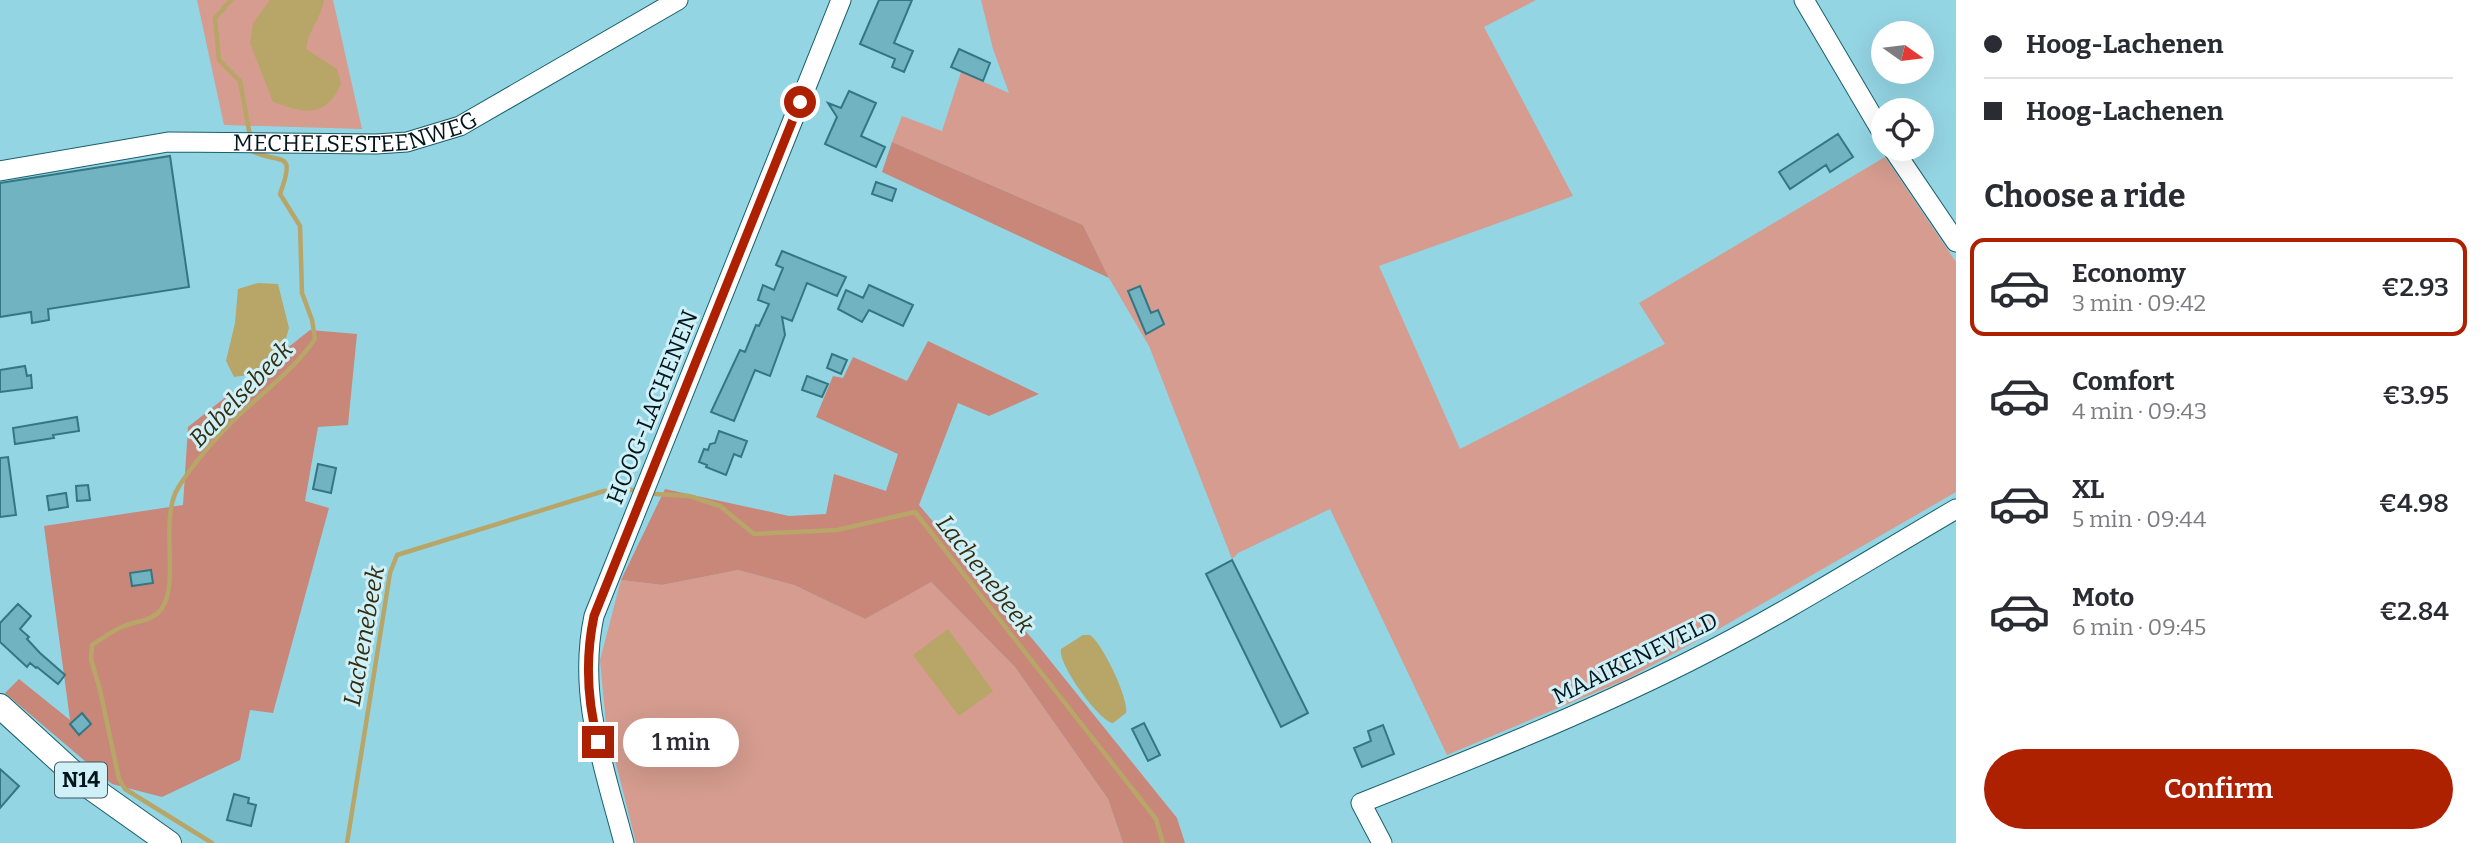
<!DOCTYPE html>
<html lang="en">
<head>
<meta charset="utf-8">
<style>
	:root { --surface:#fff; --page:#f2f2f3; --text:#2b2b33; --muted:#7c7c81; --line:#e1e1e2; --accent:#ad2000 }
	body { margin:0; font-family:Bitter,serif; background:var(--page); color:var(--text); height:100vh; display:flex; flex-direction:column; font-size:26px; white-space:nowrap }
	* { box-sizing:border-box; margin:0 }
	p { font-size:23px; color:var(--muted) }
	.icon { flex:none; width:38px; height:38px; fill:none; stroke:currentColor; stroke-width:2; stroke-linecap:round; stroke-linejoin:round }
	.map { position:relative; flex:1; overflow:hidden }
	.drawer { display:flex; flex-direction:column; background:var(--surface); width:525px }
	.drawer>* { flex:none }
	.banner { display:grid; align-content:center; height:154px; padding:0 28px; background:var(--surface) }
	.needle { width:46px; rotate:104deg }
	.tools { position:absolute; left:1871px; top:21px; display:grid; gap:14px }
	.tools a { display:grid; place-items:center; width:63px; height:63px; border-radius:50%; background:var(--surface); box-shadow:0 7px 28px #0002; font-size:35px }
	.end { position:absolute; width:32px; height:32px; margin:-16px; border:9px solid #ad2000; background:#fff; box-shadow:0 0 0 4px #fff }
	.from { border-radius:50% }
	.bubble { position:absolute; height:49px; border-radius:24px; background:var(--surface); box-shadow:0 7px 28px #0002; font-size:23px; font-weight:600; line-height:49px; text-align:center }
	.banner b { display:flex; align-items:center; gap:24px; height:66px; font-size:26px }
	.banner b+b { border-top:2px solid var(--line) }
	.banner i { width:18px; height:18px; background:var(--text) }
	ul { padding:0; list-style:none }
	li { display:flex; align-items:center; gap:21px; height:98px; margin:0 14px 10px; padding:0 14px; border:4px solid transparent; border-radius:14px }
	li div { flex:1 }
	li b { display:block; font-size:26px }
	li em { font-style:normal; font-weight:600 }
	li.on { border-color:var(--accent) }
	li>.icon { width:63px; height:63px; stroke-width:1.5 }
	h2 { padding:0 28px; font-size:32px; line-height:84px }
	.button { display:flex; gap:14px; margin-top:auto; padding:14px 28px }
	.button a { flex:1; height:80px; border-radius:42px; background:var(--accent); color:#fff; font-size:28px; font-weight:600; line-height:80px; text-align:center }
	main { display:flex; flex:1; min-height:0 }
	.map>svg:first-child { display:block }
	.green { fill:#d59c8f }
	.forest { fill:#c88778 }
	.water { fill:#b8a568 }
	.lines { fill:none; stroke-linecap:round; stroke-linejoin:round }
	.stream { stroke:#b8a568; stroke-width:4.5 }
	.building { fill:#72b3c2; stroke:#357683; stroke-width:2 }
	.minor-casing { stroke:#195f6c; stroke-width:21 }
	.major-casing { stroke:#195f6c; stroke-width:26 }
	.minor { stroke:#fff; stroke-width:19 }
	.major { stroke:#fff; stroke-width:24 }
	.route { stroke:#ad2000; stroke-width:9 }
	.labels { text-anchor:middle; stroke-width:6; stroke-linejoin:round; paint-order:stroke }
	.shield { fill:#d0f0f8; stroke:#3e575e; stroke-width:2 }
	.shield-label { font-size:21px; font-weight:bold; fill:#00161c }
	.street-label { font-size:23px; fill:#00161c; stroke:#d0f0f8 }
	.water-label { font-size:24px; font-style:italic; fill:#352d10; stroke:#d0f0f8 }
</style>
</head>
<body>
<main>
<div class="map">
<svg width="1956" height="843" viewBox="0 0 1956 843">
	<rect width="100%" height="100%" fill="#94d5e4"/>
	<path class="green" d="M 197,0 L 333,0 L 362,129 L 224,125 Z
		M 981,0 L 1536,0 L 1484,27 L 1573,196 L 1379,266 L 1460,449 L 1665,344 L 1639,303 L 1885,157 L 1956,262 L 1956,492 L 1717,630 L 1625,680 L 1447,755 L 1330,509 L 1238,553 L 1232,559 L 1149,346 L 1109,278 L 1083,225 L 892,142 L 902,116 L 942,131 L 961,72 L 1009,93 L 993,49 Z
		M 738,570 L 794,585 L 865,619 L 930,581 L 1015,667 L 1108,799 L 1123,843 L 636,843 L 606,724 L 600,660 L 621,580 L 662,585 Z"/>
	<path class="forest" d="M 892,142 L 1083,225 L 1109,278 L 882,172 Z
		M 310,330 L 357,334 L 348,425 L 318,427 L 305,501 L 329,508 L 273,713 L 250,710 L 240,760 L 162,797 L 112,784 L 5,693 L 19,679 L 70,720 L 44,526 L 183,505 L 188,427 Z
		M 928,341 L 1039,394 L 989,416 L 958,403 L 919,505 L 1040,648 L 1177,818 L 1185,843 L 1123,843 L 1108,799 L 1015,667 L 931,582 L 865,619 L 794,585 L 738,570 L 662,585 L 621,580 L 665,489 L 789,516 L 826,514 L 834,474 L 886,491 L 898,454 L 816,417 L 833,376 L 843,378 L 853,357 L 907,381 Z"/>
	<path class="water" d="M 270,0 L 324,0 C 321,18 308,31 306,49 L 337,69 L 341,84 C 325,119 304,113 273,102 L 250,43 L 253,23 Z
		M 258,283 L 278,284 L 289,328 L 282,352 L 255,374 L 234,377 L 226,361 L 235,323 L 238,289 Z
		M 948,629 L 993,691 L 959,716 L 913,655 Z
		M 1083,635 L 1090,635 C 1102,643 1129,698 1126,713 L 1113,723 C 1099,721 1057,663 1061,649 Z"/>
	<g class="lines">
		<path class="stream" d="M 231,0 L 215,18 L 219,60 L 240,81 L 250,136
			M 655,494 L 689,496 L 720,506 L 754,534 L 837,530 L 915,512 L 1156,819 L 1163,843
			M 212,843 L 125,789 L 119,779 L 100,690 L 91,659 L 92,645 C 102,638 112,631 124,626 C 137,621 154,621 162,608 C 180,582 159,519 178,488 C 191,466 218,435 236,418 C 263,392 294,370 315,339 L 312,320 L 302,293 L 300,226 L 280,194 C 297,148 280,165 252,151
			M 347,843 L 390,573 L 397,555 L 604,491 L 634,490"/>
	</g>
	<path class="building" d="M 879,0 L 912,0 L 894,43 L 913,51 L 904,72 L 892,67 L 895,59 L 860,44 Z
		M 959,49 L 990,63 L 983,81 L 951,67 Z
		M 849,91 L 876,103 L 861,136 L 885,147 L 876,167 L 825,144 L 837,117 L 828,103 L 841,108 Z
		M 1838,134 L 1853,157 L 1830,172 L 1826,165 L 1790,189 L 1779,172 Z
		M 170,156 L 189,287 L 48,309 L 49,320 L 32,323 L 31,312 L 0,317 L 0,183 Z
		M 876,182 L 896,189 L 892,201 L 872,194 Z
		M 782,251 L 846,277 L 837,296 L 807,283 L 792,321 L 782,317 L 785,335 L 770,376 L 755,370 L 734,421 L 711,412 L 740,350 L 745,352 L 756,325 L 759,326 L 769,304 L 758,300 L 763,285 L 774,290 L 783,268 L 776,265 Z
		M 869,285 L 913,305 L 903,326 L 869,310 L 862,322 L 838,309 L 846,290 L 863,298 Z
		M 1140,286 L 1151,313 L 1158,310 L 1164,324 L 1146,334 L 1128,291 Z
		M 832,354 L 847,360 L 841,374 L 827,368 Z
		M 25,366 L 27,376 L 31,375 L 32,388 L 0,392 L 0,370 Z
		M 807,376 L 828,384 L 822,397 L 802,390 Z
		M 77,417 L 79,431 L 53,435 L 54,438 L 15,444 L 13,428 Z
		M 719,431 L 747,441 L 741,457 L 734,454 L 726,475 L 706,467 L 707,465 L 699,462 L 704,449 L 708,450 L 710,444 L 715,443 Z
		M 8,457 L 16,515 L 0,517 L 0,458 Z
		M 318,464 L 336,468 L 331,493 L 313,489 Z
		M 88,485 L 90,500 L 77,501 L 76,486 Z
		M 66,493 L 68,507 L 49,510 L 47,496 Z
		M 1232,560 L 1308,713 L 1281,727 L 1206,574 Z
		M 151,570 L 153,583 L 132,586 L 130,573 Z
		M 18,604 L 31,616 L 20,629 L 29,637 L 27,639 L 40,653 L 65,675 L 58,684 L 37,667 L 36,668 L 30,663 L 27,667 L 0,642 L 0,623 Z
		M 82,713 L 91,724 L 79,735 L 70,724 Z
		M 1144,723 L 1160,755 L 1148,761 L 1132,729 Z
		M 1383,725 L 1394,754 L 1362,767 L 1354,748 L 1371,741 L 1368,731 Z
		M 0,769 L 19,786 L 0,808 Z
		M 234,794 L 249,798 L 248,803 L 256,805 L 251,826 L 227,820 Z"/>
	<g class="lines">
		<defs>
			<g id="minor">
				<path d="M 1804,0 L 1883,134"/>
				<path d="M 1893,149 L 1956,242"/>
				<path id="s1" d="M 0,171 L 168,142 L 376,144 L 407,142 L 460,126 L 678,0"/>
				<path d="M 624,843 C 604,766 577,696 594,616 L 841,0"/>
				<path d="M 1382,843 L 1361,803 C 1472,759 1582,715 1688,662 C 1780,616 1867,561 1956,509"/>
			</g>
			<path id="major" d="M 0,706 L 83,782 L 169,843"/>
		</defs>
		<use href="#minor" class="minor-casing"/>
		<use href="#major" class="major-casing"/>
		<use href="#minor" class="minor"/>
		<use href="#major" class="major"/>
	</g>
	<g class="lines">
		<path class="route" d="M 598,742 C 587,700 585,659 594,616 L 800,102"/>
	</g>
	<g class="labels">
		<rect class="shield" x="55" y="762.5" width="52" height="35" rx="5"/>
		<g class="shield-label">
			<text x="81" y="787">N14</text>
		</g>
		<g class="street-label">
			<text dy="8" stroke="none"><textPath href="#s1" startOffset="359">MECHELSESTEENWEG</textPath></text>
			<text transform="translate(652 407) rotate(-68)" y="8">HOOG-LACHENEN</text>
			<text transform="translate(1635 658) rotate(-26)" y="8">MAAIKENEVELD</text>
		</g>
		<g class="water-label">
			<text transform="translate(241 394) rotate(-46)" y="8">Babelsebeek</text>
			<text transform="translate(985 574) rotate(52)" y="8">Lachenebeek</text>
			<text transform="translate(364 636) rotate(-80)" y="8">Lachenebeek</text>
		</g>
	</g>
</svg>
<div class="tools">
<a><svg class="needle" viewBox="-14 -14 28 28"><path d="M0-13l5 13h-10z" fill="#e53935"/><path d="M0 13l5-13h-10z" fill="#7c7c81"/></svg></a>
<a><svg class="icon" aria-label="locate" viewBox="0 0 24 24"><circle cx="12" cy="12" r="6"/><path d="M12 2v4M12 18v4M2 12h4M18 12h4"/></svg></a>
</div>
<i class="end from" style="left:800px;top:102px"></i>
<i class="end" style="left:598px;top:742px"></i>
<div class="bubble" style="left:623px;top:718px;width:116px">1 min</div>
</div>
<section class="drawer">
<div class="banner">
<b><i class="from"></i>Hoog-Lachenen</b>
<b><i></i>Hoog-Lachenen</b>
</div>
<h2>Choose a ride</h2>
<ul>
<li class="on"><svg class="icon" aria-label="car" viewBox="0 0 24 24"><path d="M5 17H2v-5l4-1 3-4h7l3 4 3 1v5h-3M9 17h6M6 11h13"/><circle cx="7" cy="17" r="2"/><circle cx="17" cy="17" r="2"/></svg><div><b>Economy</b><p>3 min · 09:42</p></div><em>€2.93</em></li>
<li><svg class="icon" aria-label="car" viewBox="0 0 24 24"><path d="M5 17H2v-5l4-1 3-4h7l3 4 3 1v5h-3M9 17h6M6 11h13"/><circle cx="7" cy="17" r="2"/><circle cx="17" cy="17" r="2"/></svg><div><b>Comfort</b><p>4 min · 09:43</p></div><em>€3.95</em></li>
<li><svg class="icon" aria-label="car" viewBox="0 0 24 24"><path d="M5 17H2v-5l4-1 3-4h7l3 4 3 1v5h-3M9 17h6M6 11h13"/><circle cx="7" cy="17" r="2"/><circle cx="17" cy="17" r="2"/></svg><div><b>XL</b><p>5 min · 09:44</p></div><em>€4.98</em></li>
<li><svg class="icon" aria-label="car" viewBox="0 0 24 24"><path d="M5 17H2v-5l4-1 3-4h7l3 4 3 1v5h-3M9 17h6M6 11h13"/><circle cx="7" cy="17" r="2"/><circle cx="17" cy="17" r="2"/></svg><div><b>Moto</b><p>6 min · 09:45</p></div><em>€2.84</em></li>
</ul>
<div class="button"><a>Confirm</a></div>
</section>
</main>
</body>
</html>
